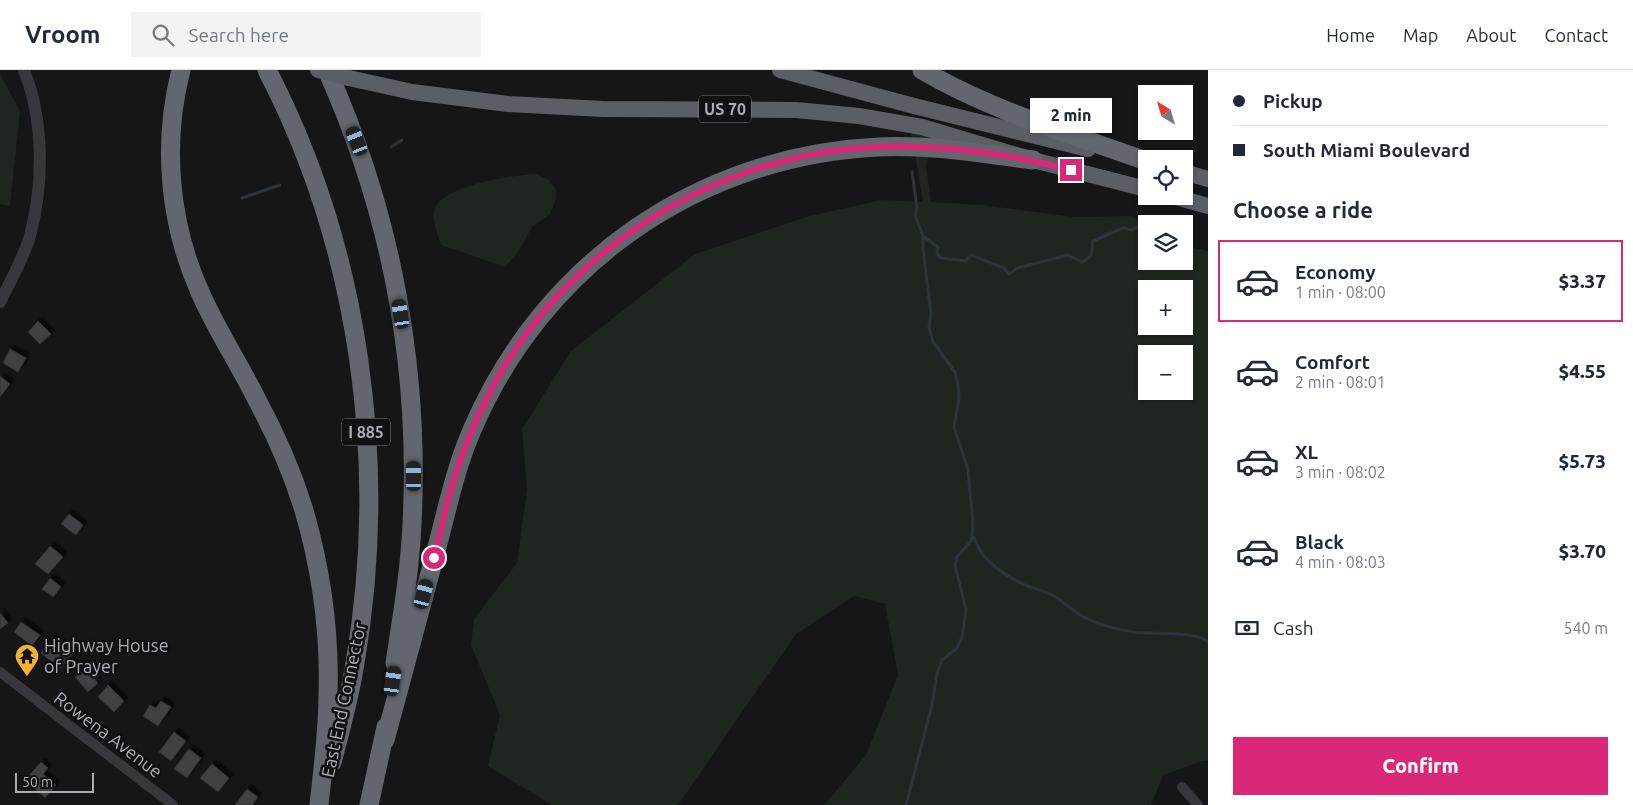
<!DOCTYPE html>
<html lang="en">
<head>
<meta charset="utf-8">
<style>
	:root { --surface:#fff; --page:#f2f2f3; --text:#1f2937; --muted:#747a83; --line:#e0e1e3; --accent:#db2777 }
	body { margin:0; font-family:Ubuntu,sans-serif; background:var(--page); color:var(--text); height:100vh; display:flex; flex-direction:column; font-size:19px; white-space:nowrap }
	* { box-sizing:border-box; margin:0 }
	p { font-size:16px; color:var(--muted) }
	.icon { flex:none; width:28px; height:28px; fill:none; stroke:currentColor; stroke-width:2; stroke-linecap:round; stroke-linejoin:round }
	.map { position:relative; flex:1; overflow:hidden }
	.details { display:flex; flex-direction:column; background:var(--surface); width:425px }
	.details>* { flex:none }
	.banner { display:grid; align-content:center; height:110px; padding:0 25px; background:var(--surface) }
	.needle { width:32px; rotate:322deg }
	.tools { position:absolute; left:1138px; top:15px; display:grid; gap:10px }
	.tools a { display:grid; place-items:center; width:55px; height:55px; border-radius:0px; background:var(--surface); box-shadow:0 1px 4px #0004; font-size:25px }
	.scale { position:absolute; left:15px; bottom:12px; width:79px; box-sizing:border-box; padding-left:5px; border:2px solid #a8adb8; border-top:0; font-size:14px; line-height:18px; white-space:nowrap; color:#a8adb8; -webkit-text-stroke:4px #111113; paint-order:stroke }
	.end { position:absolute; width:22px; height:22px; margin:-11px; border:6px solid #db2777; background:#fff; box-shadow:0 0 0 2px #fff }
	.from { border-radius:50% }
	.bubble { position:absolute; height:35px; border-radius:0px; background:var(--surface); box-shadow:0 1px 4px #0004; font-size:16px; font-weight:800; line-height:35px; text-align:center }
	.car { position:absolute; width:15px; height:30px; margin:-15px -8px; border-radius:6px; box-shadow:0 0 4px 1px #0007; background:linear-gradient(#222 24%,#8ab4d8 0 40%,#222 0 76%,#8ab4d8 0 86%,#222 0) }
	.banner b { display:flex; align-items:center; gap:18px; height:48px; font-size:19px }
	.banner b+b { border-top:1px solid var(--line) }
	.banner i { width:12px; height:12px; background:var(--text) }
	ul { padding:0; list-style:none }
	li { display:flex; align-items:center; gap:15px; height:82px; margin:0 10px 8px; padding:0 15px; border:2px solid transparent; border-radius:0px }
	li div { flex:1 }
	li b { display:block; font-size:19px }
	li em { font-style:normal; font-weight:800 }
	li.active { border-color:var(--accent) }
	li>.icon { width:45px; height:45px; stroke-width:1.5 }
	h2 { padding:0 25px; font-size:22px; line-height:60px }
	.pay { display:flex; align-items:center; gap:12px; height:55px; padding:0 25px; font-size:19px }
	.pay p { margin-inline-start:auto }
	.action { display:flex; gap:10px; margin-top:auto; padding:10px 25px }
	.action a { flex:1; height:58px; border-radius:0px; background:var(--accent); color:#fff; font-size:20px; font-weight:800; line-height:58px; text-align:center }
	header { display:flex; align-items:center; gap:30px; box-sizing:border-box; height:70px; padding:0 25px; background:var(--surface); border-bottom:1px solid var(--line) }
	header strong { font-size:24px }
	nav { display:flex; gap:28px; margin-inline-start:auto; font-size:18px }
	.search { width:350px; height:45px; background:var(--page); display:flex; align-items:center; gap:12px; box-sizing:border-box; padding:0 18px; border-radius:0px; color:var(--muted); font-size:19px }
	main { display:flex; flex:1; min-height:0 }
	.map>svg:first-child { display:block }
	.green { fill:#1e261f; fill-rule:evenodd }
	.lines { fill:none; stroke-linecap:round; stroke-linejoin:round }
	.stream { stroke:#2c353c; stroke-width:3 }
	.building { fill:#404145; stroke:#303034; filter:url(#shadow) }
	.minor { stroke:#37383d; stroke-width:10 }
	.tertiary { stroke:#37383d; stroke-width:12 }
	.trunk { stroke:#5b5e65; stroke-width:16 }
	.motorway { stroke:#63666e; stroke-width:19 }
	.trunk-bridge { stroke:#5b5e65; stroke-width:16 }
	.route { stroke:#db2777; stroke-width:6 }
	.labels { text-anchor:middle; stroke-width:5; stroke-linejoin:round; paint-order:stroke }
	.shield { fill:#111113; stroke:#7b7e86; stroke-width:1 }
	.shield-label { font-size:16px; font-weight:bold; fill:#a8adb8 }
	.poi-label { font-size:18px; fill:#a8adb8; stroke:#111113; text-anchor:start }
	.street-label { font-size:18px; fill:#a8adb8; stroke:#111113 }
</style>
</head>
<body>
<header>
<strong>Vroom</strong>
<div class="search"><svg class="icon" aria-label="search" viewBox="0 0 24 24"><circle cx="10" cy="10" r="6"/><path d="M15 15l6 6"/></svg>Search here</div>
<nav><a>Home</a><a>Map</a><a>About</a><a>Contact</a></nav>
</header>
<main>
<div class="map">
<svg width="1208" height="735" viewBox="0 0 1208 735">
	<defs>
		<filter id="shadow"><feDropShadow dx="4" dy="-4" stdDeviation="1" flood-color="#0009"/></filter>
	</defs>
	<rect width="100%" height="100%" fill="#161618"/>
	<path class="green" d="M 0,4 L 20,41 L 10,136 L 0,134 Z
		M 911,62 L 934,67 L 926,95 L 931,132 L 982,135 L 1074,147 L 1130,146 L 1146,154 L 1146,191 L 1184,191 L 1184,174 L 1190,177 L 1208,181 L 1208,691 L 1203,691 L 1163,705 L 1151,735 L 824,735 L 866,685 L 898,605 L 885,534 L 854,526 L 796,564 L 678,735 L 552,735 L 488,696 L 500,645 L 471,575 L 474,549 L 517,493 L 527,419 L 522,359 L 571,281 L 695,184 L 809,146 L 882,130 L 923,132 ZM 1146,219 L 1184,219 L 1184,256 L 1146,256 ZM 1146,284 L 1184,284 L 1184,321 L 1146,321 Z
		M 536,104 L 548,109 L 556,119 L 556,128 L 550,144 L 532,157 L 518,182 L 505,197 L 441,175 C 438,167 432,149 434,141 C 440,115 514,105 536,104 Z"/>
	<g class="lines">
		<path class="stream" d="M 391,77 L 402,70
			M 242,128 L 280,115
			M 923,166 L 938,177 L 937,184 L 941,188 L 965,191 L 971,185 L 1004,198 L 1009,204 L 1018,198 L 1068,185 L 1082,192 L 1091,186 L 1093,171 L 1123,158 L 1131,160 L 1138,157
			M 974,467 C 980,490 1004,505 1025,515 C 1035,519 1045,521 1054,526 C 1063,531 1070,539 1079,544 C 1094,554 1115,559 1133,562 C 1153,565 1195,560 1208,572
			M 906,735 L 932,635 L 937,603 L 942,590 L 957,578 L 962,567 L 966,540 L 955,495 L 957,487 L 971,471 L 973,455 L 968,399 L 954,357 L 959,328 L 958,314 L 955,302 L 933,272 L 929,257 L 931,244 L 923,179 L 923,166 L 915,145 L 917,138 L 912,102"/>
	</g>
	<path class="building" d="M 38,251 L 51,264 L 40,274 L 28,262 Z
		M 10,279 L 26,288 L 18,302 L 3,293 Z
		M 0,306 L 10,314 L 0,327 Z
		M 69,444 L 83,455 L 76,465 L 61,454 Z
		M 50,476 L 63,487 L 48,504 L 35,494 Z
		M 50,508 L 61,517 L 53,527 L 42,519 Z
		M 0,543 L 8,553 L 0,559 Z
		M 21,552 L 40,565 L 32,576 L 14,562 Z
		M 54,568 L 73,584 L 60,599 L 41,583 Z
		M 85,598 L 98,613 L 88,622 L 75,607 Z
		M 108,615 L 124,631 L 114,642 L 98,627 Z
		M 161,631 L 171,637 L 158,656 L 143,646 L 150,635 L 156,638 Z
		M 174,662 L 186,671 L 171,691 L 159,682 Z
		M 189,679 L 201,688 L 187,708 L 174,699 Z
		M 41,692 L 48,698 L 43,704 L 56,715 L 45,728 L 25,710 Z
		M 212,694 L 229,708 L 218,722 L 200,708 Z
		M 247,719 L 258,727 L 252,735 L 235,735 Z"/>
	<g class="lines">
		<path class="minor" d="M 0,602 L 173,735
			M 1182,717 L 1198,735"/>
		<path class="tertiary" d="M 0,232 C 11,210 23,189 30,166 C 44,113 44,51 24,0"/>
		<path class="trunk" d="M 780,0 L 914,36 L 1088,79
			M 349,8 L 412,22 L 508,34 L 603,39 L 796,40 L 859,46 L 922,57 L 1033,90 L 1146,119
			M 1184,102 L 1208,109
			M 1172,126 L 1208,136"/>
		<path class="motorway" d="M 181,0 C 162,73 169,153 200,222 C 216,259 238,292 256,328 C 275,363 291,399 303,437 C 321,498 330,561 328,624 C 328,661 323,698 319,735
			M 267,0 C 360,179 389,394 355,593 C 350,626 341,659 332,692
			M 327,0 C 391,143 420,297 412,454 C 410,500 402,547 395,593
			M 922,0 C 992,41 1071,64 1146,91
			M 385,670 C 402,607 419,544 436,481 C 447,440 455,399 472,360 C 543,194 697,86 878,77 C 930,74 982,84 1033,90
			M 369,735 L 386,657"/>
		<path class="trunk-bridge" d="M 318,0 L 349,8"/>
	</g>
	<g class="lines">
		<path class="route" d="M 434,488 C 439,469 443,449 448,430 C 458,391 473,354 492,318 C 564,183 706,91 859,78 C 929,73 1003,82 1071,100"/>
	</g>
	<defs>
		<symbol id="temple-pin" viewBox="-11 -11 22 30"><path d="M0 17L-7.5 6A9.5 9.5 0 1 1 7.5 6Z" fill="#f2b134" stroke="#111113"/><path d="M0-6L5-2H3V0L6.5 2.5H4V6H1.5V3h-3V6H-4V2.5H-6.5L-3 0V-2H-5Z" fill="#111"/></symbol>
	</defs>
	<g fill-rule="evenodd">
		<use href="#temple-pin" x="13" y="572" width="28" height="38"/>
	</g>
	<g class="labels">
		<g class="shield">
			<rect x="699" y="25.5" width="52" height="27" rx="4"/>
			<rect x="342" y="348.5" width="48" height="27" rx="4"/>
		</g>
		<g class="shield-label">
			<text x="725" y="45">US 70</text>
			<text x="366" y="368">I 885</text>
		</g>
		<g class="poi-label">
			<text x="44" y="582">Highway House<tspan x="44" dy="21">of Prayer</tspan></text>
		</g>
		<g class="street-label">
			<text transform="translate(344 630) rotate(-78)" y="6">East End Connector</text>
			<text transform="translate(108 665) rotate(37)" y="6">Rowena Avenue</text>
		</g>
	</g>
</svg>
<div class="tools">
<a><svg class="needle" viewBox="-14 -14 28 28"><path d="M0-13l5 13h-10z" fill="#e53935"/><path d="M0 13l5-13h-10z" fill="#747a83"/></svg></a>
<a><svg class="icon" aria-label="locate" viewBox="0 0 24 24"><circle cx="12" cy="12" r="6"/><path d="M12 2v4M12 18v4M2 12h4M18 12h4"/></svg></a>
<a><svg class="icon" aria-label="layers" viewBox="0 0 24 24"><path d="M12 4l9 5-9 5-9-5zM3 14l9 5 9-5"/></svg></a>
<a>+</a>
<a>−</a>
</div>
<div class="scale">50 m</div>
<i class="end from" style="left:434px;top:488px"></i>
<i class="end" style="left:1071px;top:100px"></i>
<div class="bubble" style="left:1030px;top:28px;width:82px">2 min</div>
<i class="car" style="left:357px;top:71px;rotate:338deg"></i>
<i class="car" style="left:401px;top:244px;rotate:351deg"></i>
<i class="car" style="left:414px;top:406px;rotate:359deg"></i>
<i class="car" style="left:424px;top:524px;rotate:15deg"></i>
<i class="car" style="left:393px;top:611px;rotate:8deg"></i>
</div>
<section class="details">
<div class="banner">
<b><i class="from"></i>Pickup</b>
<b><i></i>South Miami Boulevard</b>
</div>
<h2>Choose a ride</h2>
<ul>
<li class="active"><svg class="icon" aria-label="car" viewBox="0 0 24 24"><path d="M5 17H2v-5l4-1 3-4h7l3 4 3 1v5h-3M9 17h6M6 11h13"/><circle cx="7" cy="17" r="2"/><circle cx="17" cy="17" r="2"/></svg><div><b>Economy</b><p>1 min · 08:00</p></div><em>$3.37</em></li>
<li><svg class="icon" aria-label="car" viewBox="0 0 24 24"><path d="M5 17H2v-5l4-1 3-4h7l3 4 3 1v5h-3M9 17h6M6 11h13"/><circle cx="7" cy="17" r="2"/><circle cx="17" cy="17" r="2"/></svg><div><b>Comfort</b><p>2 min · 08:01</p></div><em>$4.55</em></li>
<li><svg class="icon" aria-label="car" viewBox="0 0 24 24"><path d="M5 17H2v-5l4-1 3-4h7l3 4 3 1v5h-3M9 17h6M6 11h13"/><circle cx="7" cy="17" r="2"/><circle cx="17" cy="17" r="2"/></svg><div><b>XL</b><p>3 min · 08:02</p></div><em>$5.73</em></li>
<li><svg class="icon" aria-label="car" viewBox="0 0 24 24"><path d="M5 17H2v-5l4-1 3-4h7l3 4 3 1v5h-3M9 17h6M6 11h13"/><circle cx="7" cy="17" r="2"/><circle cx="17" cy="17" r="2"/></svg><div><b>Black</b><p>4 min · 08:03</p></div><em>$3.70</em></li>
</ul>
<div class="pay"><svg class="icon" aria-label="cash" viewBox="0 0 24 24"><path d="M3 7h18v10H3z"/><circle cx="12" cy="12" r="2"/></svg>Cash<p>540 m</p></div>
<div class="action"><a>Confirm</a></div>
</section>
</main>
</body>
</html>
